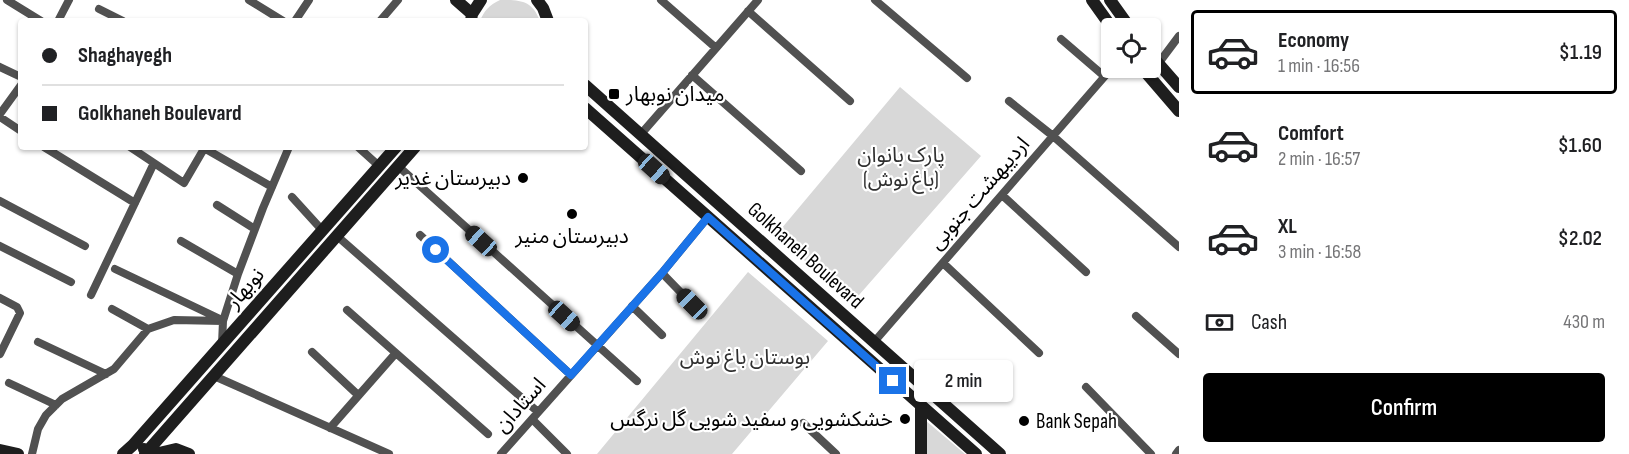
<!DOCTYPE html>
<html lang="en">
<head>
<meta charset="utf-8">
<style>
	:root { --surface:#fff; --page:#f6f6f6; --text:#202124; --muted:#757577; --line:#e0e0e0; --accent:#000 }
	body { margin:0; font-family:"Sofia Sans Condensed","Noto Sans Arabic",sans-serif; background:var(--page); color:var(--text); height:100vh; display:flex; flex-direction:column; font-size:22px; white-space:nowrap }
	* { box-sizing:border-box; margin:0 }
	p { font-size:20px; color:var(--muted) }
	.icon { flex:none; width:33px; height:33px; fill:none; stroke:currentColor; stroke-width:2; stroke-linecap:round; stroke-linejoin:round }
	.map { position:relative; flex:1; overflow:hidden }
	.panel { display:flex; flex-direction:column; background:var(--surface); width:450px }
	.panel>* { flex:none }
	.banner { position:absolute; left:18px; top:18px; width:570px; height:132px; border-radius:6px; box-shadow:0 2px 4px #0004; display:grid; align-content:center; height:132px; padding:0 24px; background:var(--surface) }
	.fabs { position:absolute; left:1101px; top:18px; display:grid; gap:12px }
	.fabs a { display:grid; place-items:center; width:60px; height:60px; border-radius:6px; background:var(--surface); box-shadow:0 2px 4px #0004; font-size:30px }
	.end { position:absolute; width:27px; height:27px; margin:-14px; border:8px solid #1a73e8; background:#fff; box-shadow:0 0 0 3px #fff }
	.from { border-radius:50% }
	.bubble { position:absolute; height:42px; border-radius:6px; background:var(--surface); box-shadow:0 2px 4px #0004; font-size:20px; font-weight:600; line-height:42px; text-align:center }
	.car { position:absolute; width:18px; height:36px; margin:-18px -9px; border-radius:8px; box-shadow:0 0 4px 2px #0007; background:linear-gradient(#222 24%,#8ab4d8 0 40%,#222 0 76%,#8ab4d8 0 86%,#222 0) }
	.banner b { display:flex; align-items:center; gap:21px; height:57px; font-size:22px }
	.banner b+b { border-top:2px solid var(--line) }
	.banner i { width:15px; height:15px; background:var(--text) }
	ul { padding:10px 0 0; list-style:none }
	li { display:flex; align-items:center; gap:18px; height:84px; margin:0 12px 9px; padding:0 12px; border:3px solid transparent; border-radius:6px }
	li div { flex:1 }
	li b { display:block; font-size:22px }
	li em { font-style:normal; font-weight:600 }
	li.on { border-color:var(--accent) }
	li>.icon { width:54px; height:54px; stroke-width:1.5 }
	.pay { display:flex; align-items:center; gap:15px; height:66px; padding:0 24px; font-size:22px }
	.pay p { margin-inline-start:auto }
	.cta { display:flex; gap:12px; margin-top:auto; padding:12px 24px }
	.cta a { flex:1; height:69px; border-radius:6px; background:var(--accent); color:#fff; font-size:24px; font-weight:600; line-height:69px; text-align:center }
	main { display:flex; flex:1; min-height:0 }
	.map>svg:first-child { display:block }
	.green { fill:#d8d8d8 }
	.lines { fill:none; stroke-linecap:round; stroke-linejoin:round }
	.street { stroke:#515151; stroke-width:8 }
	.secondary { stroke:#1e1e1e; stroke-width:12 }
	.route { stroke:#1a73e8; stroke-width:8 }
	.poi-dot { fill:#000; stroke:#fff; stroke-width:2 }
	.labels { text-anchor:middle; stroke-width:4.5; stroke-linejoin:round; paint-order:stroke }
	.poi-label { font-size:21px; fill:#000; stroke:#fff; text-anchor:start }
	.park-label { font-size:21px; fill:#2f2f2f; stroke:#fff }
	.street-label { font-size:21px; fill:#000; stroke:#fff }
</style>
</head>
<body>
<main>
<div class="map">
<svg width="1179" height="454" viewBox="0 0 1179 454">
	<rect width="100%" height="100%" fill="#fff"/>
	<path class="green" d="M 500,0 C 520,0 532,0 540,21 L 480,21 C 484,11 489,5 500,0 Z
		M 900,87 L 981,156 L 852,303 L 776,235 Z
		M 748,272 L 828,341 L 732,454 L 597,454 Z
		M 925,420 L 965,454 L 926,454 Z"/>
	<g class="lines">
		<path class="street" d="M 7,0 L 41,21
			M 249,0 L 283,21
			M 661,0 L 716,48
			M 875,0 L 967,78
			M 99,9 L 123,21
			M 748,11 L 850,101
			M 58,21 L 69,0
			M 295,21 L 309,0
			M 380,21 L 398,0
			M 1061,39 L 1104,76
			M 1158,64 L 1179,36
			M 0,67 L 21,77
			M 692,75 L 801,171
			M 1009,101 L 1053,136 L 1179,247
			M 0,114 L 21,85
			M 0,117 L 21,131
			M 641,134 L 758,0
			M 44,147 L 135,203
			M 130,147 L 184,183 L 205,147
			M 358,147 L 379,166
			M 204,148 L 272,187
			M 398,166 L 637,381
			M 1002,195 L 1086,272
			M 292,197 L 322,230
			M 0,201 L 85,246
			M 217,205 L 255,229
			M 420,235 L 571,375
			M 337,236 L 538,412
			M 181,241 L 238,274
			M 0,246 L 71,282
			M 943,263 L 1039,353
			M 115,269 L 220,319
			M 662,273 L 692,304
			M 91,295 L 154,163
			M 0,298 L 17,307 L 20,313 L 0,354
			M 632,306 L 662,335
			M 112,309 L 148,329
			M 347,310 L 488,434
			M 1136,316 L 1179,354
			M 38,342 L 106,374
			M 874,342 L 1112,68
			M 222,344 L 223,321 L 238,274 L 263,208 L 289,147
			M 312,352 L 358,395
			M 214,376 L 389,454
			M 9,383 L 56,405
			M 1086,387 L 1151,454
			M 532,419 L 567,454
			M 803,423 L 836,454
			M 330,428 L 395,354
			M 32,454 L 38,429 L 46,415 L 62,399 L 114,369 L 148,329 L 174,320 L 223,321
			M 501,454 L 662,273 L 708,217
			M 1176,454 L 1179,450"/>
		<path class="secondary" d="M 456,0 L 472,14
			M 537,0 L 543,8 L 548,21
			M 1092,0 L 1112,28
			M 1110,0 L 1130,28
			M 471,21 L 472,14 L 481,0
			M 1150,54 L 1179,87
			M 1142,68 L 1179,111
			M 585,85 L 1000,454
			M 585,108 L 976,454
			M 144,449 L 159,453 L 176,449 L 189,454
			M 0,450 L 18,454
			M 123,454 L 133,445 L 396,147
			M 145,454 L 415,147
			M 921,454 L 921,405"/>
	</g>
	<g class="lines">
		<path class="route" d="M 436,250 L 571,375 L 662,273 L 708,217 L 893,381"/>
	</g>
	<g class="poi-dot">
		<rect x="608" y="88" width="12" height="12" rx="3"/>
		<circle cx="523" cy="178" r="6"/>
		<circle cx="572" cy="214" r="6"/>
		<circle cx="905" cy="419" r="6"/>
		<circle cx="1024" cy="421" r="6"/>
	</g>
	<g class="labels">
		<g class="poi-label">
			<text x="626" y="101">میدان نوبهار</text>
			<text x="511" y="185" text-anchor="end">دبیرستان غدیر</text>
			<text x="572" y="243" text-anchor="middle">دبیرستان منیر</text>
			<text x="893" y="426" text-anchor="end">خشکشویی و سفید شویی گل نرگس</text>
			<text x="1036" y="428">Bank Sepah</text>
		</g>
		<g class="park-label">
			<text x="901" y="162">پارک بانوان<tspan x="901" dy="24">(باغ نوش)</tspan></text>
			<text x="745" y="364">بوستان باغ نوش</text>
		</g>
		<g class="street-label">
			<text transform="translate(979 193) rotate(-49)" y="7">اردیبهشت جنوبی</text>
			<text transform="translate(806 255) rotate(42)" y="7">Golkhaneh Boulevard</text>
			<text transform="translate(245 288) rotate(-49)" y="7">نوبهار</text>
			<text transform="translate(520 405) rotate(-48)" y="7">استادان</text>
		</g>
	</g>
</svg>
<div class="fabs">
<a><svg class="icon" aria-label="locate" viewBox="0 0 24 24"><circle cx="12" cy="12" r="6"/><path d="M12 2v4M12 18v4M2 12h4M18 12h4"/></svg></a>
</div>
<i class="end from" style="left:436px;top:250px"></i>
<i class="end" style="left:893px;top:381px"></i>
<div class="bubble" style="left:914px;top:360px;width:99px">2 min</div>
<i class="car" style="left:654px;top:169px;rotate:132deg"></i>
<i class="car" style="left:481px;top:241px;rotate:312deg"></i>
<i class="car" style="left:692px;top:304px;rotate:315deg"></i>
<i class="car" style="left:564px;top:316px;rotate:132deg"></i>
<div class="banner">
<b><i class="from"></i>Shaghayegh</b>
<b><i></i>Golkhaneh Boulevard</b>
</div>
</div>
<section class="panel">
<ul>
<li class="on"><svg class="icon" aria-label="car" viewBox="0 0 24 24"><path d="M5 17H2v-5l4-1 3-4h7l3 4 3 1v5h-3M9 17h6M6 11h13"/><circle cx="7" cy="17" r="2"/><circle cx="17" cy="17" r="2"/></svg><div><b>Economy</b><p>1 min · 16:56</p></div><em>$1.19</em></li>
<li><svg class="icon" aria-label="car" viewBox="0 0 24 24"><path d="M5 17H2v-5l4-1 3-4h7l3 4 3 1v5h-3M9 17h6M6 11h13"/><circle cx="7" cy="17" r="2"/><circle cx="17" cy="17" r="2"/></svg><div><b>Comfort</b><p>2 min · 16:57</p></div><em>$1.60</em></li>
<li><svg class="icon" aria-label="car" viewBox="0 0 24 24"><path d="M5 17H2v-5l4-1 3-4h7l3 4 3 1v5h-3M9 17h6M6 11h13"/><circle cx="7" cy="17" r="2"/><circle cx="17" cy="17" r="2"/></svg><div><b>XL</b><p>3 min · 16:58</p></div><em>$2.02</em></li>
</ul>
<div class="pay"><svg class="icon" aria-label="cash" viewBox="0 0 24 24"><path d="M3 7h18v10H3z"/><circle cx="12" cy="12" r="2"/></svg>Cash<p>430 m</p></div>
<div class="cta"><a>Confirm</a></div>
</section>
</main>
</body>
</html>
